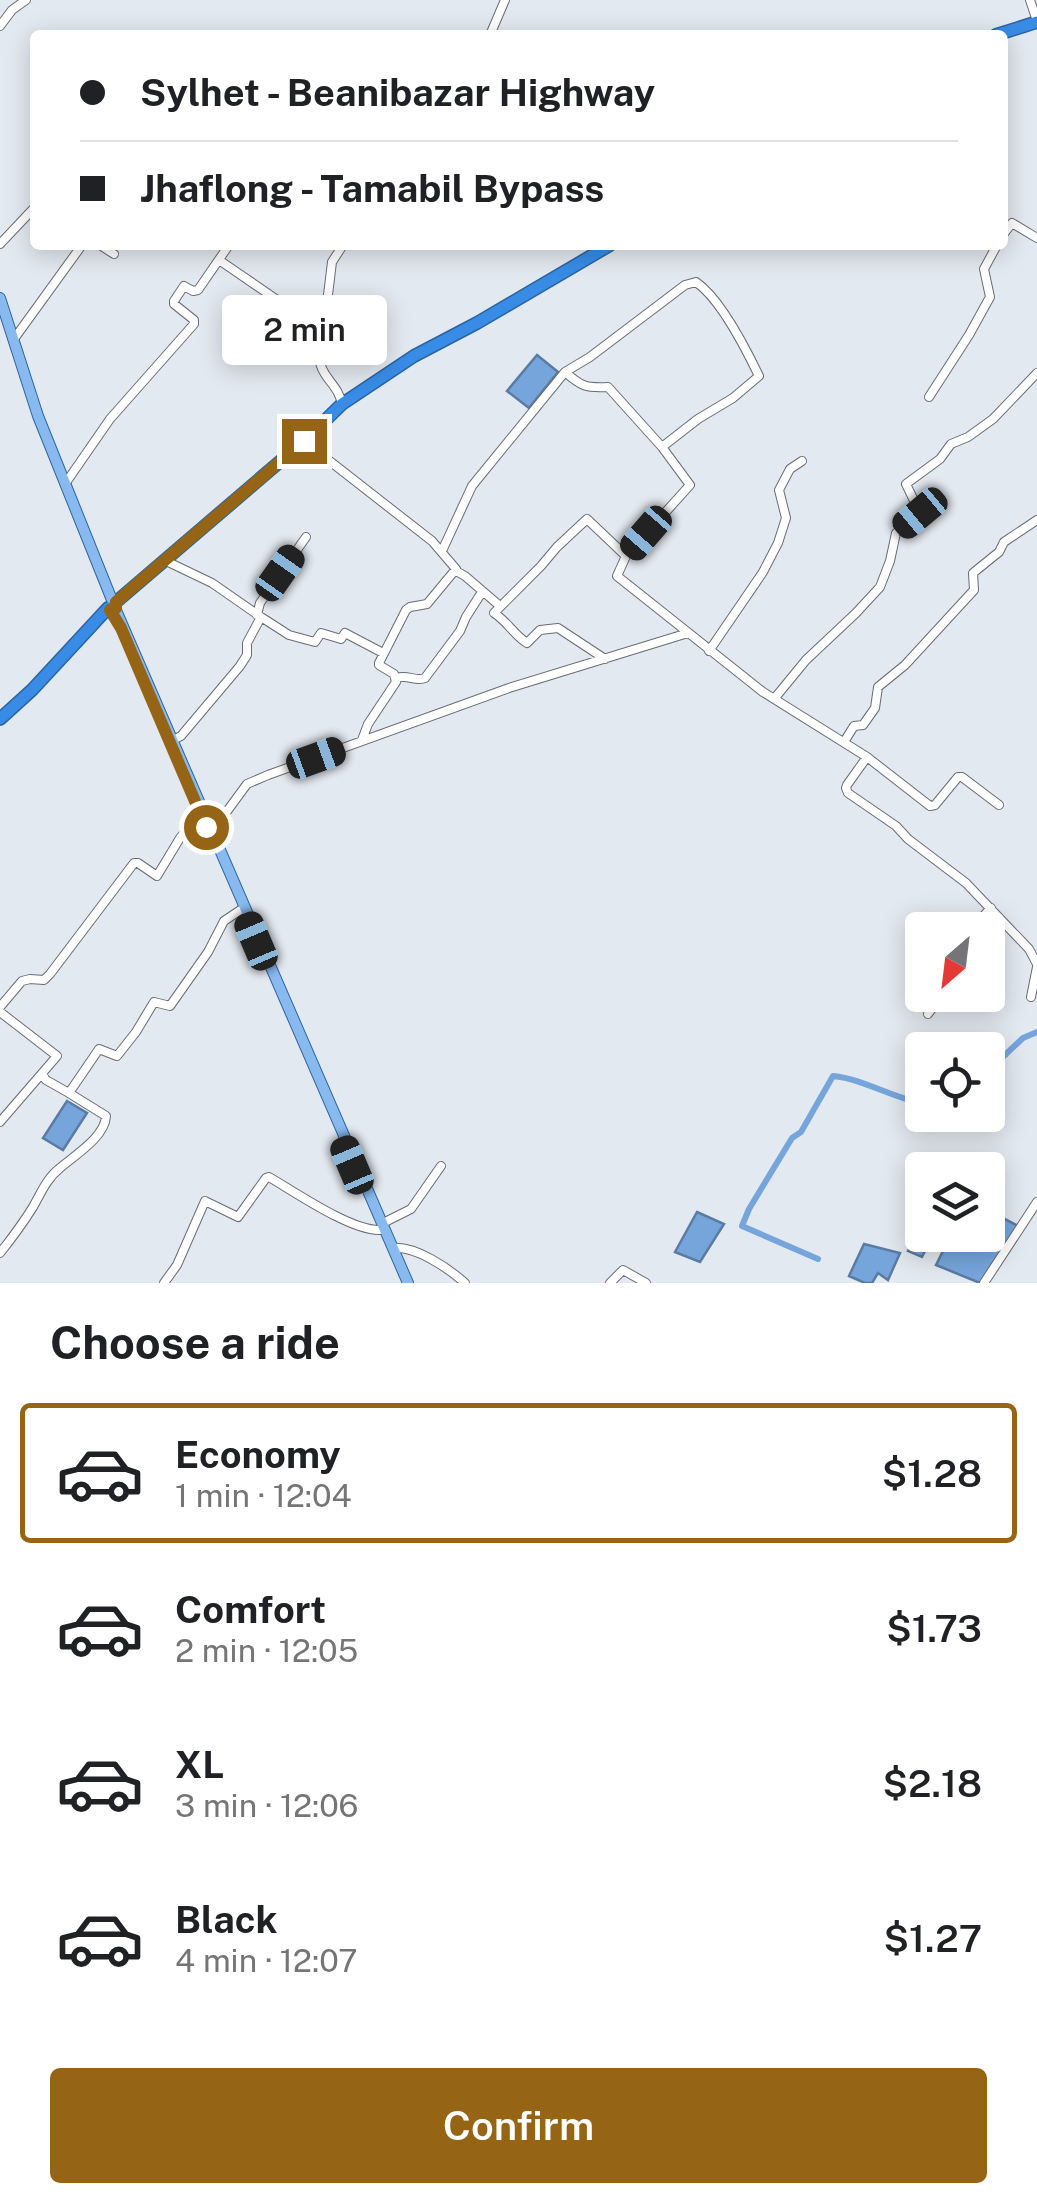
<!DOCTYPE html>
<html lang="en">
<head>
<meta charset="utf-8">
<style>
	:root { --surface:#fff; --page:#f2f2f2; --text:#202124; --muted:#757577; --line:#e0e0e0; --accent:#956415 }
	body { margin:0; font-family:"Public Sans",sans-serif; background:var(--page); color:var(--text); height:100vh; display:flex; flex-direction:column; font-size:38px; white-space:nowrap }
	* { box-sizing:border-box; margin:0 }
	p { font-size:32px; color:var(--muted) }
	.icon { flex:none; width:55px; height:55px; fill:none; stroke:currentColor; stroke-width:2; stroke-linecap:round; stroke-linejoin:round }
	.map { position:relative; height:1283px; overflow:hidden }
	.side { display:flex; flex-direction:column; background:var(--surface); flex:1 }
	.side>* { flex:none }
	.top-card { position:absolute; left:30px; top:30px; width:978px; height:220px; border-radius:10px; box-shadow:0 5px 25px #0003; display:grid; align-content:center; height:220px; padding:0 50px; background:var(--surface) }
	.needle { width:65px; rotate:208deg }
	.buttons { position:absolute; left:905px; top:912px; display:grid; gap:20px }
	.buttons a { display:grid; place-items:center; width:100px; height:100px; border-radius:10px; background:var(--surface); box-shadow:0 5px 25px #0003; font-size:50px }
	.end { position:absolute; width:45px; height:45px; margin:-22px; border:12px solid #956415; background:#fff; box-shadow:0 0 0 5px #fff }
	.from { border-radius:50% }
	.bubble { position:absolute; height:70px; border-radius:10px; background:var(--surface); box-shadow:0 5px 25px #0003; font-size:32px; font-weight:600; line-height:70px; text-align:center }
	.car { position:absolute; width:30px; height:60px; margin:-30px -15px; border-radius:12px; box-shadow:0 0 8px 2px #0007; background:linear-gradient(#222 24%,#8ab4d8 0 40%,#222 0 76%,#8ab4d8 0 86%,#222 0) }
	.top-card b { display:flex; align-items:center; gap:35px; height:95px; font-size:38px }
	.top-card b+b { border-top:2px solid var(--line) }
	.top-card i { width:25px; height:25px; background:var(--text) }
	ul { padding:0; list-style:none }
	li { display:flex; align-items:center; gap:30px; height:140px; margin:0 20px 15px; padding:0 30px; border:5px solid transparent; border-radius:10px }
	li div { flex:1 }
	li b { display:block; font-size:38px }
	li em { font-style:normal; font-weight:600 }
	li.on { border-color:var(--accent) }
	li>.icon { width:90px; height:90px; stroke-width:1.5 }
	h2 { padding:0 50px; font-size:45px; line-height:120px }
	.cta { display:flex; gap:20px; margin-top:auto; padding:20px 50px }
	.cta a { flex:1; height:115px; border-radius:10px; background:var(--accent); color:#fff; font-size:40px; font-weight:600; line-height:115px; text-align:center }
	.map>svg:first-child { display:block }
	.water { fill:#76a5dc; stroke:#5a7ba2; stroke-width:2.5 }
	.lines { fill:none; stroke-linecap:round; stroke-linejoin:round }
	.canal { stroke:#76a5dc; stroke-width:6 }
	.minor-casing { stroke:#686d73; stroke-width:10 }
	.major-casing { stroke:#2c649f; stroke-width:12 }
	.highway-casing { stroke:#2c649f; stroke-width:14 }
	.minor { stroke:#fff; stroke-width:8 }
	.major { stroke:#88baf0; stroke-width:10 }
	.highway { stroke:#388ce6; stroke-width:11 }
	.route { stroke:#956415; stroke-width:12 }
</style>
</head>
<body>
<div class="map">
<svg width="1037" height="1283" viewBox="0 0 1037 1283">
	<rect width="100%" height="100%" fill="#e3e9f0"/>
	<path class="water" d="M 537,355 L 558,372 L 529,408 L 507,391 Z
		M 67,1101 L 87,1113 L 63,1150 L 43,1138 Z
		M 988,1210 L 1018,1226 L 980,1283 L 936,1265 L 945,1247 L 929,1243 L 922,1257 L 908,1251 L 922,1226 L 922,1235 L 988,1235 Z
		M 697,1212 L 724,1224 L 700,1262 L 675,1252 Z
		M 864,1244 L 900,1253 L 888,1280 L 878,1273 L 872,1283 L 865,1283 L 849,1276 Z"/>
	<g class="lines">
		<path class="canal" d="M 988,1071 L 1023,1038 L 1037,1032
			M 818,1259 L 742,1226 L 749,1209 L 792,1138 L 801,1132 L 833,1076 C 864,1079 892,1098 922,1103"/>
		<defs>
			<path id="minor" d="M 1030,0 L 1037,21
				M 0,26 L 12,10 L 26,0
				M 490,35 L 505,0
				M 1002,236 L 1012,223 L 1037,238
				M 0,244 L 35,207
				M 100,245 L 114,254
				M 219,260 L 321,330
				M 14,339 L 82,245
				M 565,372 C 582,387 586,388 608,387 L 662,447 L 690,485 L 626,556 L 617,576 L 763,692 L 867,757 L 930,806 L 935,805 L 958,777 L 962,777 L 999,805
				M 929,397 L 969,335 L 990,297 L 984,269 L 997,245
				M 342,404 C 339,390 332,385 325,374 C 312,354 321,327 333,309 L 327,303 L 332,262 L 343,245
				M 304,441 L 432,541 L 456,569 L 427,604 L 410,607 L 406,610 L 379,663 L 379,665 L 394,674 L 396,682 L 368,724 L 362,740
				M 65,484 L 110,419 L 194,324 L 194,320 L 174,304 L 174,301 L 184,286 L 193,291 L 198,290 L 229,245
				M 442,551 L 472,486 L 565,372 L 590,357 L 685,285 L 696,282 C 721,299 746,349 759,376 L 733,398 L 698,419 L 662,447
				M 164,560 L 212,583 L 261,617 L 247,643 L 247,655 L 240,666 L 181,736 L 173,740
				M 456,571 L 465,576 L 500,606
				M 257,615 L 260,603 L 306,537
				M 261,617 L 289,635 L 315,642 L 321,633 L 341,639 L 345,633 L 383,653
				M 709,651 L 763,572 L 778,543 L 786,518 L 779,490 L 790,469 L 802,461
				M 605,659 L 558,628 L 540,630 L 527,643 C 514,635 508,622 494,613 L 541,566 L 557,547 L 587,519 L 626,556
				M 397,678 C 407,674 416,682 425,678 L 460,631 L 466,617 L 482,592
				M 774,699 L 806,660 L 856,613 L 880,587 L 890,561 L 896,533 L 920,513 L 906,484 L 940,459 L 951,444 L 968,437 L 993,419 L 1037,373
				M 844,742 L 854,726 L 863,725 L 875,708 L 878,687 L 905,665 L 974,590 L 973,573 L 999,552 L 1004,542 L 1037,520
				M 867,757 L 847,785 L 846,788 L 848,793 L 896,826 L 908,839 L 966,883 L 1029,949 L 1037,964
				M 210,825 L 225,814 L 247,784 L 268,775 L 509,688 L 688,633
				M 970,930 L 991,908
				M 1031,997 L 1037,967
				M 0,1007 L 22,981 L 30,979 L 44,980 L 50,974 L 134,863 L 138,863 L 157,876 L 180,838 L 188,829 L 203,819
				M 0,1012 L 57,1056 L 0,1122
				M 928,1014 L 942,995
				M 42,1074 L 46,1080 L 69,1093
				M 383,1223 L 411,1209 L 441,1166
				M 393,1248 C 416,1246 448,1268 465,1283
				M 0,1253 C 12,1238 23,1223 33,1207 C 41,1193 47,1178 60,1168 C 75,1155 105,1137 106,1116 L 69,1093 L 99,1049 L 117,1056 L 136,1032 L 154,1002 L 170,1006 L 208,952 L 224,921 L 242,909
				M 164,1283 L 177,1265 L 205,1201 L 238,1217 L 266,1178 L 269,1177 C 295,1192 351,1231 380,1230
				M 610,1283 L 623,1270 L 646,1283
				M 984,1283 L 1037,1202"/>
			<path id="major" d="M 0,298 L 38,416 L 112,600
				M 115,608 L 408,1283"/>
			<path id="highway" d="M 996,35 L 1037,22
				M 116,602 L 304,441 L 342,404 L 414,356 L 477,323 L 610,245
				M 0,719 L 32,690 L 108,608"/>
		</defs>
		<use href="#minor" class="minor-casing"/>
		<use href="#major" class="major-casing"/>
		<use href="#highway" class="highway-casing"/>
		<use href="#minor" class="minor"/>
		<use href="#major" class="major"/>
		<use href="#highway" class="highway"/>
	</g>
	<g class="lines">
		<path class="route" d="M 206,827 L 121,628 L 110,610 L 116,608 L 116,602 L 304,441"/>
	</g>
</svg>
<div class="buttons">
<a><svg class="needle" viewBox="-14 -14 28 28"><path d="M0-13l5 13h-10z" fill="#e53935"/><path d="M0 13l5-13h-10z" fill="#757577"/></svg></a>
<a><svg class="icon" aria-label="locate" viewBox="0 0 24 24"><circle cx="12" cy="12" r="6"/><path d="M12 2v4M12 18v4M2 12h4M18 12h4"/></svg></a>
<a><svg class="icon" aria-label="layers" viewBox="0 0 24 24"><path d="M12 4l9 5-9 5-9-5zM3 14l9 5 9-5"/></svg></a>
</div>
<i class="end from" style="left:206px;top:827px"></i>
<i class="end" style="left:304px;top:441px"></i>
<div class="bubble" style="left:222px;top:295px;width:165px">2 min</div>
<i class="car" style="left:920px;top:513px;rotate:230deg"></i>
<i class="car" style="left:646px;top:533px;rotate:221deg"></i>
<i class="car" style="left:280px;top:573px;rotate:35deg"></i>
<i class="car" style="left:316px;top:758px;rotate:70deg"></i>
<i class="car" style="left:256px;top:941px;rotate:337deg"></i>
<i class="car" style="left:352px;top:1165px;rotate:337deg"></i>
<div class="top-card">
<b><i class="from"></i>Sylhet - Beanibazar Highway</b>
<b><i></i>Jhaflong - Tamabil Bypass</b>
</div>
</div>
<section class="side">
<h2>Choose a ride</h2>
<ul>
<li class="on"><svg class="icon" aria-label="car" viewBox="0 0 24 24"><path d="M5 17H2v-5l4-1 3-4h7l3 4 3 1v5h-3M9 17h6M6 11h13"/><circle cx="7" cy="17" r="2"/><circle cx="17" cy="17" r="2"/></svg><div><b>Economy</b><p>1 min · 12:04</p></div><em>$1.28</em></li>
<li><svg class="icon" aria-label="car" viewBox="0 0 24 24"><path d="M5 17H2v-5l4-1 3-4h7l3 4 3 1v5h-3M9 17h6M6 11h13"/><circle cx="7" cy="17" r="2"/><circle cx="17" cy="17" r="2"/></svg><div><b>Comfort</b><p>2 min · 12:05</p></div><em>$1.73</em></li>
<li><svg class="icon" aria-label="car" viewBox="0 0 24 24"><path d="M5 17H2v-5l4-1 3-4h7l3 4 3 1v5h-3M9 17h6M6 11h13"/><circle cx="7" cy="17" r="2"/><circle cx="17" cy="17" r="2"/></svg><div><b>XL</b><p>3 min · 12:06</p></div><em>$2.18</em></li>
<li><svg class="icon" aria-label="car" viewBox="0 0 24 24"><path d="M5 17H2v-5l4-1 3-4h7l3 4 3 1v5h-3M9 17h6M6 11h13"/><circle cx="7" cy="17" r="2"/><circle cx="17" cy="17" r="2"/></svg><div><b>Black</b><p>4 min · 12:07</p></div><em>$1.27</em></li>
</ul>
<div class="cta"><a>Confirm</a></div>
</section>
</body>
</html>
